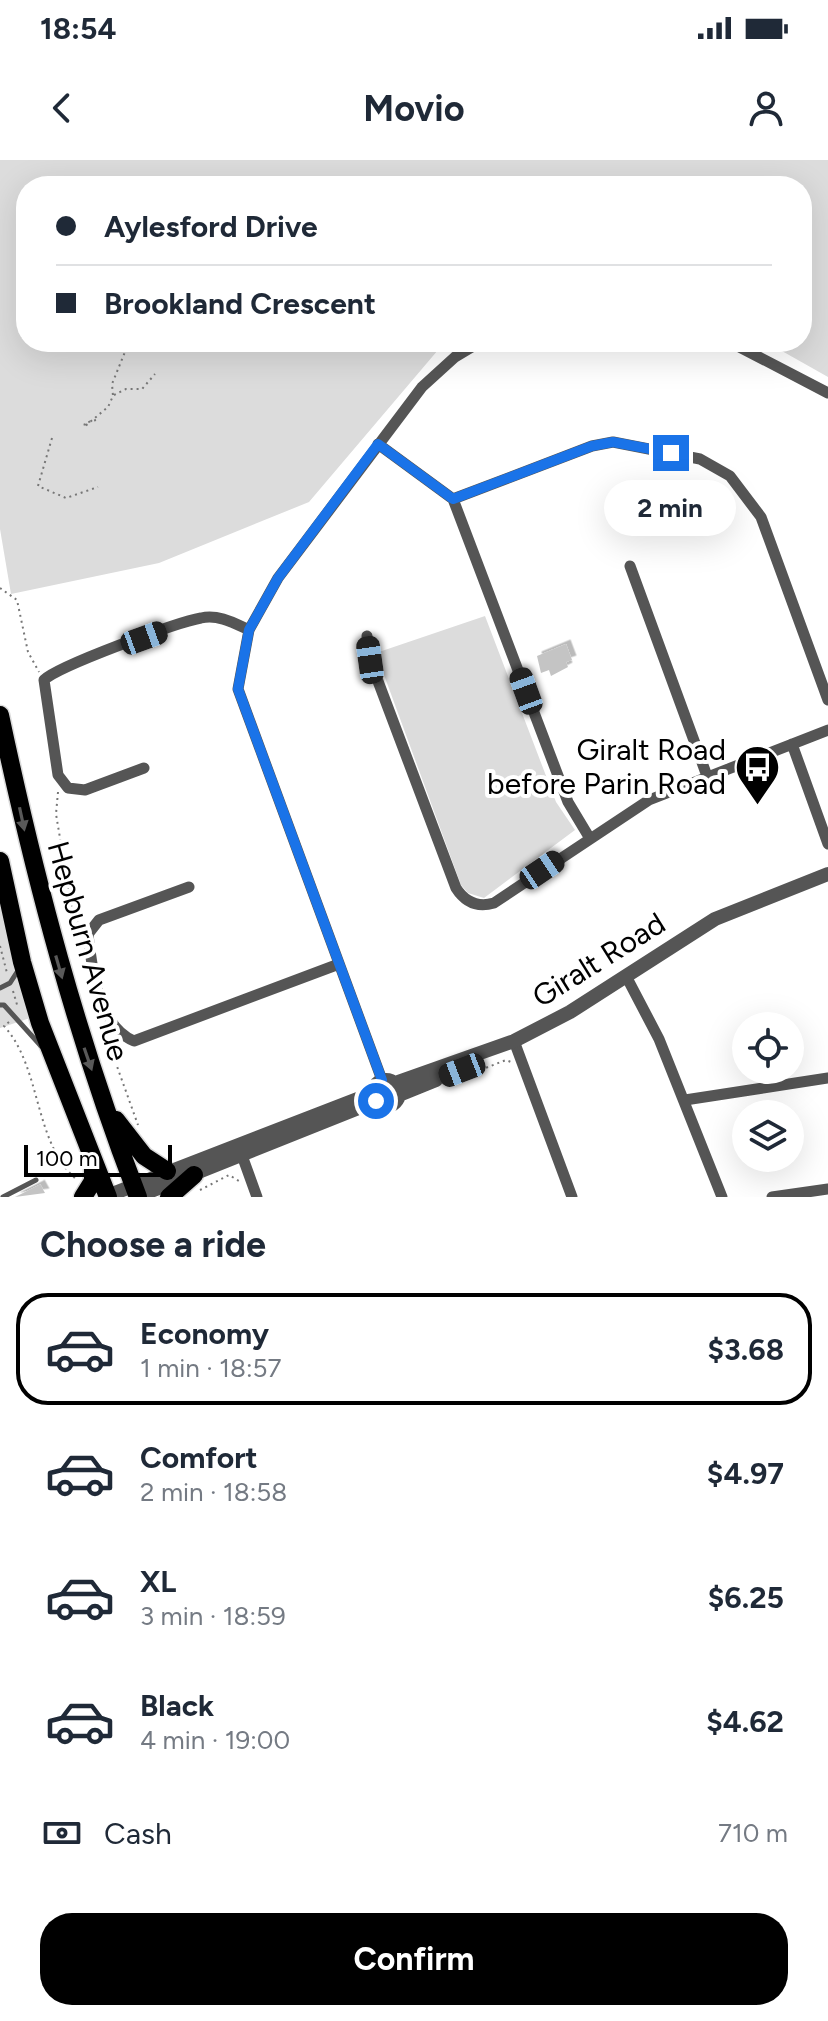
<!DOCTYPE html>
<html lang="en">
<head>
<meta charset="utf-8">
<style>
	:root { --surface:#fff; --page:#f6f6f7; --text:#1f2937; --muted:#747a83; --line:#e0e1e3; --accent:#000 }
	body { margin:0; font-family:Figtree,sans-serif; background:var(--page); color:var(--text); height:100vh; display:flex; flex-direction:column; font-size:30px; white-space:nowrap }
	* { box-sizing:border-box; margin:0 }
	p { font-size:26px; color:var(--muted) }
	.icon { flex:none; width:44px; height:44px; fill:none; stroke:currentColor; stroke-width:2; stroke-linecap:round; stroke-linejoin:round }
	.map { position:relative; height:1037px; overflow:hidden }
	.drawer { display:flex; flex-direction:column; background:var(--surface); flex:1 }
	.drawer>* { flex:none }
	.guide { position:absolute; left:16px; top:16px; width:796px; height:176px; border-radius:32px; box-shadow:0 8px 32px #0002; display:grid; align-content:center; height:176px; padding:0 40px; background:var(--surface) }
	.tools { position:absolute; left:732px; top:852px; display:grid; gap:16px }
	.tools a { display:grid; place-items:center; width:72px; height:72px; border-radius:50%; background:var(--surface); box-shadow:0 8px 32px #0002; font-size:40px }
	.scale { position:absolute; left:24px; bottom:20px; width:148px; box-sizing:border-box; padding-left:8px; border:4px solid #000; border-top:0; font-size:22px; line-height:28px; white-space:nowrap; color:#000; -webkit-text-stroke:6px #fff; paint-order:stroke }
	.end { position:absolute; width:36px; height:36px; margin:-18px; border:10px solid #1a73e8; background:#fff; box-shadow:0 0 0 4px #fff }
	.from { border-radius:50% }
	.bubble { position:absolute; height:56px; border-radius:28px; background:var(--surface); box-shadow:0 8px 32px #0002; font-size:26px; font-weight:700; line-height:56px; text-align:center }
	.car { position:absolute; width:24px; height:48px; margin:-24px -12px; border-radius:10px; box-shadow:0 0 6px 2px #0007; background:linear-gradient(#222 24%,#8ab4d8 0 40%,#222 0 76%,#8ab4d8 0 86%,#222 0) }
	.guide b { display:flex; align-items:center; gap:28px; height:76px; font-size:30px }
	.guide b+b { border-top:2px solid var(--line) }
	.guide i { width:20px; height:20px; background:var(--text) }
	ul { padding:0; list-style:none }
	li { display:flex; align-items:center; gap:24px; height:112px; margin:0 16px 12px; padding:0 24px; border:4px solid transparent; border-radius:32px }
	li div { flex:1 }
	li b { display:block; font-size:30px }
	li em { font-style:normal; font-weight:700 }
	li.selected { border-color:var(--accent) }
	li>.icon { width:72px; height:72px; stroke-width:1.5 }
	h2 { padding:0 40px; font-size:36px; line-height:96px }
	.pay { display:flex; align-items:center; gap:20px; height:88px; padding:0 40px; font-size:30px }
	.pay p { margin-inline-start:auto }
	.cta { display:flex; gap:16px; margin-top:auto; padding:16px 40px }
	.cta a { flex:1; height:92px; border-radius:32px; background:var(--accent); color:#fff; font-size:32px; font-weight:700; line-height:92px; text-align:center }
	.status { display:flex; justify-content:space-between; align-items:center; height:56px; padding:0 40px; background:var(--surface); direction:ltr }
	.status svg { height:22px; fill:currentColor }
	header { display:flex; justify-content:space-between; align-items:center; height:104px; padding:0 40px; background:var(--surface); font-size:36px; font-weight:700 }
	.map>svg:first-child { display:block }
	.green { fill:#dcdcdc }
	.building { fill:#c4c4c4; filter:url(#shadow) }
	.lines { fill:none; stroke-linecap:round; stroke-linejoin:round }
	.primary-casing { stroke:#dbdbdb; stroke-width:21 }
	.path { stroke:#777; stroke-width:2; stroke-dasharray:2 4; stroke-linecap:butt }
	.service { stroke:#555; stroke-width:5 }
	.minor { stroke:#555; stroke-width:11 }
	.tertiary { stroke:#555; stroke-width:14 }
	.primary { stroke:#000; stroke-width:18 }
	.oneway { fill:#595959 }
	.route { stroke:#1a73e8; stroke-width:10 }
	.labels { text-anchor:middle; stroke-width:8; stroke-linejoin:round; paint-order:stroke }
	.poi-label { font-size:30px; fill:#000; stroke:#fff; text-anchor:end }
	.street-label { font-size:30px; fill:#000; stroke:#fff }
</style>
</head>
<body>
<div class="status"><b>18:54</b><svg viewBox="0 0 49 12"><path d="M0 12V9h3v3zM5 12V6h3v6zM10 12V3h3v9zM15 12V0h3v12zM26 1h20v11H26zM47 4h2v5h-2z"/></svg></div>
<header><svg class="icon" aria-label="back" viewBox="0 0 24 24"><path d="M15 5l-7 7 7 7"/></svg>Movio<svg class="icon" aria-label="person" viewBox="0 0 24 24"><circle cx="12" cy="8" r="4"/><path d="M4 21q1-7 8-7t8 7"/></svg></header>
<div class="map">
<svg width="828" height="1037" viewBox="0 0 828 1037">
	<defs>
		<filter id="shadow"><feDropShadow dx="4.5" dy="-4.5" stdDeviation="0" flood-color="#0004"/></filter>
	</defs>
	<rect width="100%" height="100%" fill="#fff"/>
	<path class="green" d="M 0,0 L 828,0 L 828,217 L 766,182 L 802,182 L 802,26 L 26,26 L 26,182 L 454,182 L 438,190 L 309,342 L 159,403 L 11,434 L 0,369 Z
		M 485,456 L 556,642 L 575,670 L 484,738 L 468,733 L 461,725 L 376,493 Z
		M 0,720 L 33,857 L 0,868 Z"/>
	<path class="building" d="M 566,484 L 572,500 L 566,502 L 568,507 L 551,516 L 549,510 L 541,513 L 537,496 Z
		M 40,1024 L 45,1033 L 15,1037 L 39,1025 Z"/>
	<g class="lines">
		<defs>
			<path id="primary" d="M 0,555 C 35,720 77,879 138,1037
				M 0,701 L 22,802 L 40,863 L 108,1037
				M 116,960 L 144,996 L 167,1011
				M 83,1037 L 93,1021 L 93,1003
				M 169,1037 L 194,1015"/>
		</defs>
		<use href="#primary" class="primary-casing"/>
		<path class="path" d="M 22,178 L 26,169
			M 114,235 L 126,229 L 142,229 L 155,214
			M 96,260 L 85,263 L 84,267 L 108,247 L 113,236 L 112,224 L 129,182
			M 52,278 L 38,326 L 66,338 L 98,327
			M 0,428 L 17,440 L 28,492 L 39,512
			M 58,632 L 56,654 L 73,756 L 80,765
			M 0,786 L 7,813
			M 13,831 L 18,848
			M 9,862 L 4,866 C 42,908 33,981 76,1019
			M 117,884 L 114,898 L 138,965
			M 447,923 L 506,900 L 511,902
			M 200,1030 L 229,1015 L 239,1021"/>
		<path class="service" d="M 0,828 L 10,823 L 19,809
			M 0,845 L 4,845 L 41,886
			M 3,1037 L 36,1020"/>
		<path class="minor" d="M 730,182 L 828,233
			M 378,284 L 453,339 L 568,642 L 589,677
			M 453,339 L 592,286 L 613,282 L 700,299 L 730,316 L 761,357 L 828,540
			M 630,406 L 707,616
			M 367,476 L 370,500 L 456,728 C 465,742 477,748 494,743 L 649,640 L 828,570
			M 792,584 L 828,684
			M 144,608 L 85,630 L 68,628 L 58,615 L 44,520 C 58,506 178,462 201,458 C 218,454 234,463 249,470
			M 189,727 L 99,760 L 88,774 C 92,809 98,866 134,881 L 339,804
			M 626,816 L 659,879 L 722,1037
			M 514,881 L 572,1037
			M 382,920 L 238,529 L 249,470 L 278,418 L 422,227 L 455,197 L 480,182
			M 685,940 L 828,918
			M 240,990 L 257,1037
			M 772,1037 L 828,1029"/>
		<path class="tertiary" d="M373 933a13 13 0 1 1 26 0a13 13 0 1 1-26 0Z
			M 395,923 L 514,881 L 570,852 L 715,759 L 828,714
			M 399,935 L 436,920
			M 107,1036 L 373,933
			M 136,1037 L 376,941"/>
		<use href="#primary" class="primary"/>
	</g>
	<defs><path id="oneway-solid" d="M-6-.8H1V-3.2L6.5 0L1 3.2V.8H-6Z" transform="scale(2)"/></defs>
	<g class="oneway">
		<use href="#oneway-solid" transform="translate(22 659) rotate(78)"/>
		<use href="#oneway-solid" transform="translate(59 807) rotate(74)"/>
		<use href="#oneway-solid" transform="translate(88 899) rotate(71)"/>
	</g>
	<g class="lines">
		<path class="route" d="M 376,941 L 374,928 L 382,920 L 238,529 L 249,470 L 278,418 L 378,284 L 453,339 L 592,286 L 613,282 L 671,293"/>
	</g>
	<defs>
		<symbol id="bus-pin" viewBox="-11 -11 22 30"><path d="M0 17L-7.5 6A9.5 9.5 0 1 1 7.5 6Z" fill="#000" stroke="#fff"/><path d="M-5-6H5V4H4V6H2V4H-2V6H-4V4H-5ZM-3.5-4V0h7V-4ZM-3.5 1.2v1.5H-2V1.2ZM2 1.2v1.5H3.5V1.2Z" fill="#fff"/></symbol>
	</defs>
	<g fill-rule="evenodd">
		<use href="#bus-pin" x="732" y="582" width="51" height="69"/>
	</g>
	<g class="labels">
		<g class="poi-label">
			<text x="726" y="600">Giralt Road<tspan x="726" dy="34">before Parin Road</tspan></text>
		</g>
		<g class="street-label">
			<text transform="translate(88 791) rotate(74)" y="10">Hepburn Avenue</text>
			<text transform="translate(599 800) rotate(-32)" y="10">Giralt Road</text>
		</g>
	</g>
</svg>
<div class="tools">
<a><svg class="icon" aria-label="locate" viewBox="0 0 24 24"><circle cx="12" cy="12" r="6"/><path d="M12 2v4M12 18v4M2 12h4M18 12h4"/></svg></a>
<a><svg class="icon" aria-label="layers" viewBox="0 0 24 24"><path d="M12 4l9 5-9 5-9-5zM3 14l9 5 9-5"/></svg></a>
</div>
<div class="scale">100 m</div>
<i class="end from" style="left:376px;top:941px"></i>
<i class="end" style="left:671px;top:293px"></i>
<div class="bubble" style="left:604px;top:320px;width:132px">2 min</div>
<i class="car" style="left:144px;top:478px;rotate:70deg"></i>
<i class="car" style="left:370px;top:500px;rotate:352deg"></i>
<i class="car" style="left:526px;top:531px;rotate:340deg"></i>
<i class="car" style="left:542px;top:710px;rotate:56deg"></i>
<i class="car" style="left:462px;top:910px;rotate:249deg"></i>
<div class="guide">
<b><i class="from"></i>Aylesford Drive</b>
<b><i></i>Brookland Crescent</b>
</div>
</div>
<section class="drawer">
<h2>Choose a ride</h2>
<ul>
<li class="selected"><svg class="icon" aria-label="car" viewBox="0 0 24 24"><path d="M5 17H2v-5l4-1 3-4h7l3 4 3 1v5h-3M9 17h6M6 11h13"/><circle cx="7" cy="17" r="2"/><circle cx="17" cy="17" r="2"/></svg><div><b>Economy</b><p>1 min · 18:57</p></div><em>$3.68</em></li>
<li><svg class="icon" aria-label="car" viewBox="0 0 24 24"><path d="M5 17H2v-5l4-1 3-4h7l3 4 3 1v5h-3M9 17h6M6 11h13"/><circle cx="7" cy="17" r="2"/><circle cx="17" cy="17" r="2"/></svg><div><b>Comfort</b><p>2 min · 18:58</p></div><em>$4.97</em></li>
<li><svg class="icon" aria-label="car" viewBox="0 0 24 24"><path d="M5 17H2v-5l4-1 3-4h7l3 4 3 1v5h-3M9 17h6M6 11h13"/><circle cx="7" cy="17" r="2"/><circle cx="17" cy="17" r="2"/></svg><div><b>XL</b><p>3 min · 18:59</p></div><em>$6.25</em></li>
<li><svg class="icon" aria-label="car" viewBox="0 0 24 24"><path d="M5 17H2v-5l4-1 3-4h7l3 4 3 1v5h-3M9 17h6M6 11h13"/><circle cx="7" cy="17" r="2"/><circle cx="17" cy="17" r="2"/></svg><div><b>Black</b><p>4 min · 19:00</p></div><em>$4.62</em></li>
</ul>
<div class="pay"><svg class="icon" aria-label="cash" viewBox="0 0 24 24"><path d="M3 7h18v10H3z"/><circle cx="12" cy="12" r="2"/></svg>Cash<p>710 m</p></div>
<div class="cta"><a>Confirm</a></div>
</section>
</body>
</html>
